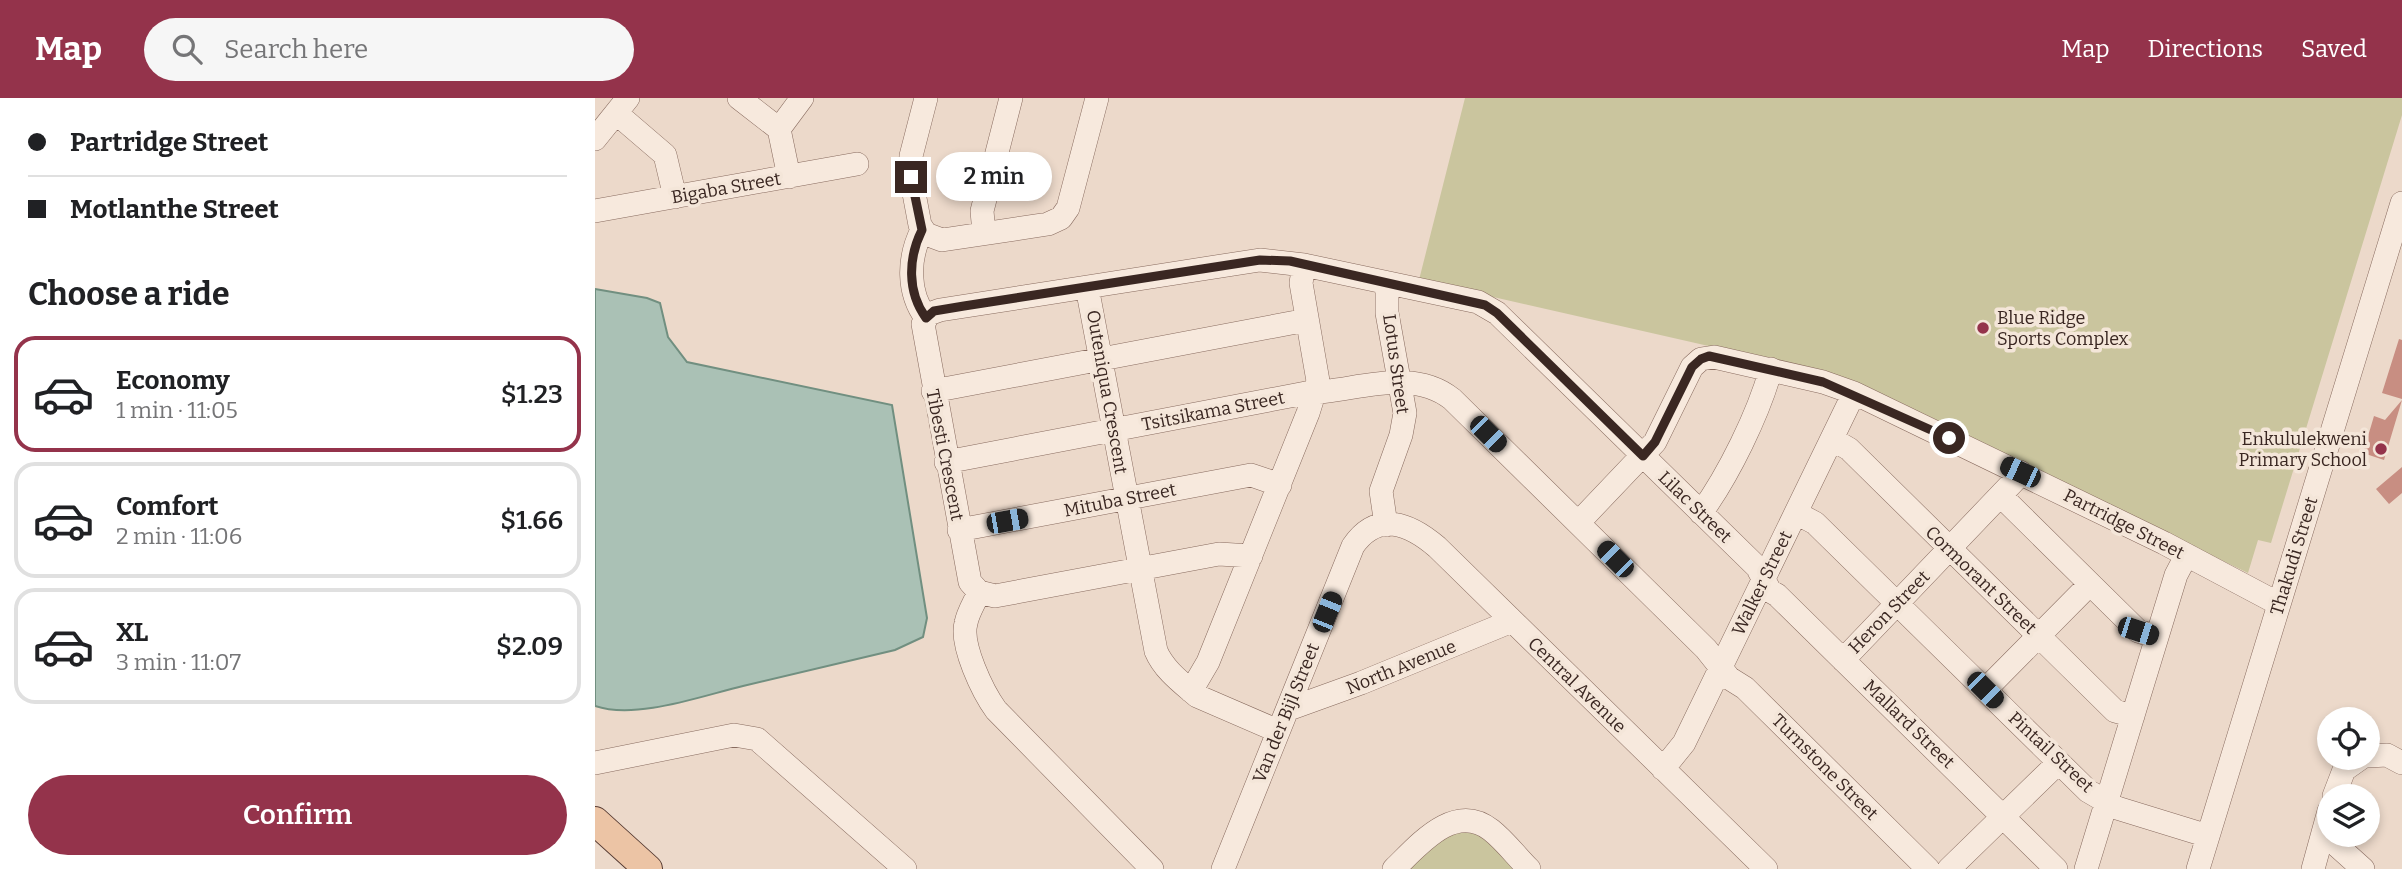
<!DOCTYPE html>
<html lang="en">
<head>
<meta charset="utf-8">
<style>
	:root { --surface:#fff; --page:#f6f6f6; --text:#202124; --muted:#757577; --line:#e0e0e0; --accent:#94334b }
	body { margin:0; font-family:Bitter,serif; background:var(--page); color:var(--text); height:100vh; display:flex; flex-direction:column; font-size:26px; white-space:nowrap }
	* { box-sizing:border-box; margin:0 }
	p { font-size:23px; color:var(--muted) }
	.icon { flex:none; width:38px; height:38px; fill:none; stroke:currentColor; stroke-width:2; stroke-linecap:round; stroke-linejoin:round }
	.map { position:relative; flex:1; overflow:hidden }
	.side { display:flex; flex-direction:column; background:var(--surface); width:595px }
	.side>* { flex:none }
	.banner { display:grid; align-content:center; height:154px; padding:0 28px; background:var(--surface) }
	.tools { position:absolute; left:1722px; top:609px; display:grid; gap:14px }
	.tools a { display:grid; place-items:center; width:63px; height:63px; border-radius:50%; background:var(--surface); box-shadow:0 4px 10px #0003; font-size:35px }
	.end { position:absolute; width:32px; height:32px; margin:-16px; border:9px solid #3a2722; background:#fff; box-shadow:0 0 0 4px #fff }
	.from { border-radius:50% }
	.bubble { position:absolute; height:49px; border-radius:24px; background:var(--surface); box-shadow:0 4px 10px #0003; font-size:23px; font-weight:600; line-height:49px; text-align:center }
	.car { position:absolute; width:21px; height:42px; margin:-21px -10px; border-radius:9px; box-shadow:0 0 5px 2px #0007; background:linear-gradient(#222 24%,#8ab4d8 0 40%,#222 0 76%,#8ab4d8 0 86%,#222 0) }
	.banner b { display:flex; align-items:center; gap:24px; height:66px; font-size:26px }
	.banner b+b { border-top:2px solid var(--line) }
	.banner i { width:18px; height:18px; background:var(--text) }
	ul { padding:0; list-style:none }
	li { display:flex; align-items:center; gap:21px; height:116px; margin:0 14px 10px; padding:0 14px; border:4px solid var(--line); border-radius:21px }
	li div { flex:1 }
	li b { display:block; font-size:26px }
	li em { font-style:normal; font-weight:600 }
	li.on { border-color:var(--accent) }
	li>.icon { width:63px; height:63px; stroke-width:1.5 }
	h2 { padding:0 28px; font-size:32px; line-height:84px }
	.cta { display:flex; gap:14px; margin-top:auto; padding:14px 28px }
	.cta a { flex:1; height:80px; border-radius:42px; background:var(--accent); color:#fff; font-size:28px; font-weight:600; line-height:80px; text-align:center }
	header { display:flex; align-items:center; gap:42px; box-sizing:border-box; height:98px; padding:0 35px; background:var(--accent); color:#fff }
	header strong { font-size:33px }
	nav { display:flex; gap:38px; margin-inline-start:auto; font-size:24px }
	.search { width:490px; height:63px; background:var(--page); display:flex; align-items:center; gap:18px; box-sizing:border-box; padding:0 24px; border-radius:38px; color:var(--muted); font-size:26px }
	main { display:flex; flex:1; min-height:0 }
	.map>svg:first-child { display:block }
	.green { fill:#cac59e }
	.water { fill:#aac1b5; stroke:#718f80; stroke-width:2 }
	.building { fill:#c88e82 }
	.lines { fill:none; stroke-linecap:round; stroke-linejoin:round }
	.minor-casing { stroke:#886b5f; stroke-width:24 }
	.major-casing { stroke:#563b33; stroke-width:30 }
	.minor { stroke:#f7e9dd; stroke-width:23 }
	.major { stroke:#ecc4a5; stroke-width:28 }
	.route { stroke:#3a2722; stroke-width:9 }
	.poi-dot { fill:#94334b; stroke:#f4e6d9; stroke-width:2.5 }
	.labels { text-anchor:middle; stroke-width:7; stroke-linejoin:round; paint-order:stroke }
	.street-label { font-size:18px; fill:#3a2722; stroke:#f4e6d9 }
	.poi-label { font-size:18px; fill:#3a2722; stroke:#f4e6d9; text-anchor:start }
</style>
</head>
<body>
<header>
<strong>Map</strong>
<div class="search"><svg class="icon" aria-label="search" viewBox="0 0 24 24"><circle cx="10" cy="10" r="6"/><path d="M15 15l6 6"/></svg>Search here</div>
<nav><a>Map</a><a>Directions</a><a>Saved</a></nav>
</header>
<main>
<section class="side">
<div class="banner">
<b><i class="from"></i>Partridge Street</b>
<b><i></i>Motlanthe Street</b>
</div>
<h2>Choose a ride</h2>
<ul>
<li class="on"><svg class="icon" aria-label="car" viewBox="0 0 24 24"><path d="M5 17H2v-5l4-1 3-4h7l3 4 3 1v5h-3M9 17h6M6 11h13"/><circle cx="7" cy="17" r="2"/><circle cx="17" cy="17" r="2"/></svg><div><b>Economy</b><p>1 min · 11:05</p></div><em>$1.23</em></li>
<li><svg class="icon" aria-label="car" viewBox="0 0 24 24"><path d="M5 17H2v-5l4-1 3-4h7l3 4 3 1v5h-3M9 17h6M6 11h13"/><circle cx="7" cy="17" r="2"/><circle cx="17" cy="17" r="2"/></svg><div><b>Comfort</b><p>2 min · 11:06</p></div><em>$1.66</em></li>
<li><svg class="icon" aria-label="car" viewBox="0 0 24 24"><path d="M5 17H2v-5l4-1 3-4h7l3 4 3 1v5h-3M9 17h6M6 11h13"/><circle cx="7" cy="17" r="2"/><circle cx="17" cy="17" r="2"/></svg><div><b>XL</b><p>3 min · 11:07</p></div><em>$2.09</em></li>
</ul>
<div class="cta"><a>Confirm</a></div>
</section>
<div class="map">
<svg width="1807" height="771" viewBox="0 0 1807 771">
	<rect width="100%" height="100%" fill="#ecd9ca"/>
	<path class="green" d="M 870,0 L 1807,0 L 1807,17 L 1676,445 L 1663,442 L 1653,475 L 1245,278 L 824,182 Z
		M 880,732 L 926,771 L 815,771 L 816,766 L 850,734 Z"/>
	<path class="water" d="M 0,191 L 52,200 L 65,205 L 73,239 L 92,264 L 297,307 L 332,520 L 328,539 L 300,552 C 250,564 199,576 148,588 C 106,598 41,622 0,608 Z"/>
	<path class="building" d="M 1804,241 L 1807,242 L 1807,301 L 1787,295 Z
		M 1807,302 L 1789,362 L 1768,355 L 1779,318 L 1790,322 Z
		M 1807,369 L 1807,395 L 1794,406 L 1781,391 Z"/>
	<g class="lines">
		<defs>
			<path id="minor" d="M 144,0 L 184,31 L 194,79
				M 331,0 L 316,58 L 315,74 L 325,127 L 331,136 L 347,142 L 453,126 L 466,120 L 473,110 L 502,0
				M 21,15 L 70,57 L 80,99
				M 184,31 L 207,0
				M 0,41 L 33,0
				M 0,113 L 262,66
				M 327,132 C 313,160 312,194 331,220
				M 389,135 L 387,113 L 416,0
				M 709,167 L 883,204 L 902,215 L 1162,469 L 1175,493 L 1182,497 L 1461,771
				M 492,189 L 345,212 L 334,216 L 328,226 L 375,484 L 384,494 L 400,498 L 624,456 L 656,458
				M 338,293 L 712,222
				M 1237,341 L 1254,351 L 1520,613 L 1538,618
				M 351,364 L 711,295 C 759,294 816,268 857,301 L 1111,551 L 1134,580 L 1150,590 L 1333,771
				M 1406,398 L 1543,533 L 1562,539
				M 1106,415 C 1134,376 1163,317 1176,271
				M 1201,415 L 1220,425 L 1493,693 L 1522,710 L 1613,738
				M 983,425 L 1060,344 L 1097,269 L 1106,261 L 1119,259 L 1228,284 L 1259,295 L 1569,445 L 1684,506
				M 791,427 L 786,393 L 806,337 L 810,315 L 792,215 L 792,185
				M 364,432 L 656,377 L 685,387
				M 384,494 C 380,504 373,514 371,525 C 365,547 388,594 401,612 L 557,771
				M 1248,562 L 1419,383 L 1425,374
				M 1390,592 L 1495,486
				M 596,593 L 613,564 L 713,315 L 723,283 L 706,185 L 709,167 L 665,162 L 492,189 L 561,553 C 569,572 587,585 602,598 L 683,633
				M 694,611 L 766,585 L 917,523
				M 1773,658 L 1792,657 L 1807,665
				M 0,665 L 139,637 L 162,641 L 310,771
				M 1068,671 L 1089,645 L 1259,295
				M 1739,698 L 1749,672 L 1766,660
				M 1728,735 L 1768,771
				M 628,771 L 758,448 C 783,412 815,426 842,449 L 1171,771
				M 799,771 C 823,748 859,703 896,732 C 910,743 921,758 934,771
				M 1354,771 L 1463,665
				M 1491,771 L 1581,477 L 1591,458
				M 1603,771 L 1807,105
				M 1718,771 L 1734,713"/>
			<path id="major" d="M 0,723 L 53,771"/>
		</defs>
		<use href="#minor" class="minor-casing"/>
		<use href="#major" class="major-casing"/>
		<use href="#minor" class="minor"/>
		<use href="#major" class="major"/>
	</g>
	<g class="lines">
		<path class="route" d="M 316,79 L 327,132 C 313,160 312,194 331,220 L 339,213 L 369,208 L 665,162 L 695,163 L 890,207 L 902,215 L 1048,358 L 1060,344 L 1097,269 L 1106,261 L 1114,258 L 1228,284 L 1354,340"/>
	</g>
	<g class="poi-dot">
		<circle cx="1388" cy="230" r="7"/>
		<circle cx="1786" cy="351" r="7"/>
	</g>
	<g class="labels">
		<g class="street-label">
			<text transform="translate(131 90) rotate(-10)" y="6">Bigaba Street</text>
			<text transform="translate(801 266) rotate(82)" y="6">Lotus Street</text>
			<text transform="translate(512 294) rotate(80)" y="6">Outeniqua Crescent</text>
			<text transform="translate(618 313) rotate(-11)" y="6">Tsitsikama Street</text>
			<text transform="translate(350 357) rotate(79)" y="6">Tibesti Crescent</text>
			<text transform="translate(525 402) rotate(-11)" y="6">Mituba Street</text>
			<text transform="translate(1100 409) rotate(44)" y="6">Lilac Street</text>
			<text transform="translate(1529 426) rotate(27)" y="6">Partridge Street</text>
			<text transform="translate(1699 458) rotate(-73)" y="6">Thakudi Street</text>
			<text transform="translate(1386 482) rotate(44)" y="6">Cormorant Street</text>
			<text transform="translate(1167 485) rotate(-64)" y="6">Walker Street</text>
			<text transform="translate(1294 514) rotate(-46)" y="6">Heron Street</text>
			<text transform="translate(806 569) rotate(-22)" y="6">North Avenue</text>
			<text transform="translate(982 587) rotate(44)" y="6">Central Avenue</text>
			<text transform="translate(691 615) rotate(-68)" y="6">Van der Bijl Street</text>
			<text transform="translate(1314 626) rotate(44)" y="6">Mallard Street</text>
			<text transform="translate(1456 654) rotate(43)" y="6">Pintail Street</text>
			<text transform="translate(1230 669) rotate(45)" y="6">Turnstone Street</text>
		</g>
		<g class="poi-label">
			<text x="1402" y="226">Blue Ridge<tspan x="1402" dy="21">Sports Complex</tspan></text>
			<text x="1772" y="347" text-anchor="end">Enkululekweni<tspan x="1772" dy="21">Primary School</tspan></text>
		</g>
	</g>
</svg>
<div class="tools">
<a><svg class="icon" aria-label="locate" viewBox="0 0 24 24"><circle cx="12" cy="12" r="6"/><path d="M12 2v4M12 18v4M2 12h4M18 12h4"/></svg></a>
<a><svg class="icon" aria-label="layers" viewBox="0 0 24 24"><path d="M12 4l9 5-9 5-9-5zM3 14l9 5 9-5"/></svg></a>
</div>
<i class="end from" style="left:1354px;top:340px"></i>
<i class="end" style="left:316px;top:79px"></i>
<div class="bubble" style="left:341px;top:54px;width:116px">2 min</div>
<i class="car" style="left:893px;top:336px;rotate:135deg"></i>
<i class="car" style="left:1425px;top:374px;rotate:295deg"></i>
<i class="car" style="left:412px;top:423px;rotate:80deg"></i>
<i class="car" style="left:1020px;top:461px;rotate:315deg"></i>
<i class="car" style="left:732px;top:514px;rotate:22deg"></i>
<i class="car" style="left:1543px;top:533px;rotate:108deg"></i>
<i class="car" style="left:1390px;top:592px;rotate:135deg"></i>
</div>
</main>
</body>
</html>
